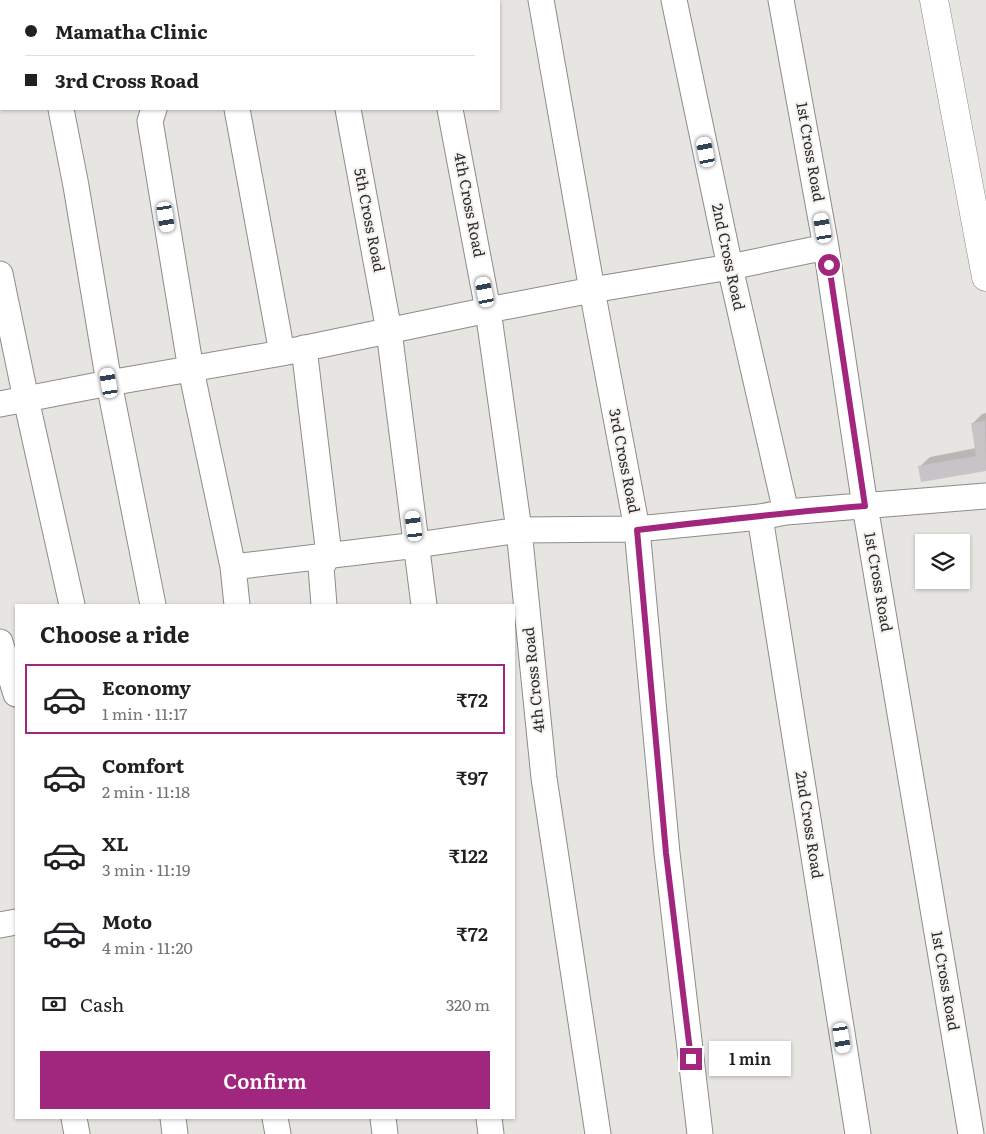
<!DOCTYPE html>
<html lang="en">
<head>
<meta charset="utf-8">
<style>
	:root { --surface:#fff; --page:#f6f6f6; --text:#202124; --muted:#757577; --line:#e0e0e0; --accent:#a1277e }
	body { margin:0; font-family:Literata,serif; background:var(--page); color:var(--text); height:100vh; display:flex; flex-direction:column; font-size:19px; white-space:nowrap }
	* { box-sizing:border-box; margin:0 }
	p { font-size:16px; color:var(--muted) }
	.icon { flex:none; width:28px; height:28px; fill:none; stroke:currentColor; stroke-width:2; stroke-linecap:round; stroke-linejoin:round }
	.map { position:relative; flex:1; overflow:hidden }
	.details { position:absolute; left:15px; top:604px; width:500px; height:515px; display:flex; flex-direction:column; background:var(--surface); border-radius:0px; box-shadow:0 1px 4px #0004 }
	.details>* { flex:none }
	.guide { position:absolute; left:0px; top:0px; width:500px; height:110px; box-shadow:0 1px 4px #0004; display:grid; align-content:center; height:110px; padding:0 25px; background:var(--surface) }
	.controls { position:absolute; left:915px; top:534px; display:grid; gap:10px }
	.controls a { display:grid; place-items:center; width:55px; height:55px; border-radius:0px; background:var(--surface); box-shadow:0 1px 4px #0004; font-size:25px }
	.end { position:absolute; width:22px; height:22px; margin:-11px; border:6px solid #a1277e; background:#fff; box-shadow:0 0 0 2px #fff }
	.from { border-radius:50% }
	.bubble { position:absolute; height:35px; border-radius:0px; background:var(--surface); box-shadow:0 1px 4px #0004; font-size:16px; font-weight:600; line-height:35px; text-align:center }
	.car { position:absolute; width:15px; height:30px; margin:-15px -8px; border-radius:6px; box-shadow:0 0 4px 1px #0007; background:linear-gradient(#fff 24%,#345 0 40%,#fff 0 76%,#345 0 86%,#fff 0) }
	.guide b { display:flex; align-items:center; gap:18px; height:48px; font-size:19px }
	.guide b+b { border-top:1px solid var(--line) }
	.guide i { width:12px; height:12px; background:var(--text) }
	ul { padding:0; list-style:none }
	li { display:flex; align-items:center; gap:15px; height:70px; margin:0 10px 8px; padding:0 15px; border:2px solid transparent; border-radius:0px }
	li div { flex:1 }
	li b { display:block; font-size:19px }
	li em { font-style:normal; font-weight:600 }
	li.current { border-color:var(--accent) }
	li>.icon { width:45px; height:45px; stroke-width:1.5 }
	h2 { padding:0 25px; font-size:22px; line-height:60px }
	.pay { display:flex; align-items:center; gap:12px; height:55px; padding:0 25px; font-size:19px }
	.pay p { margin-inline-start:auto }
	.action { display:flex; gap:10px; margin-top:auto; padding:10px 25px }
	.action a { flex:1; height:58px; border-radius:0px; background:var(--accent); color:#fff; font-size:20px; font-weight:600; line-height:58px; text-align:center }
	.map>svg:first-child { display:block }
	.shadow { fill:#0003 }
	.building { fill:#c7c3c7 }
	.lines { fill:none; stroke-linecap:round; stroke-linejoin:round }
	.street-casing { stroke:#8e8c88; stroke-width:27 }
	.secondary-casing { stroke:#8e8c88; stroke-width:29 }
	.street { stroke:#fff; stroke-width:25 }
	.secondary { stroke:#fff; stroke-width:28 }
	.route { stroke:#a1277e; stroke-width:6 }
	.labels { text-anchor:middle; stroke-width:4; stroke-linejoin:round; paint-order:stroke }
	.street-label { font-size:15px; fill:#2e2d2b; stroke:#f4f2ee }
</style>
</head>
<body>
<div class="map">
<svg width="986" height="1134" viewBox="0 0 986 1134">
	<rect width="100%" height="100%" fill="#e7e5e1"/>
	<path class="shadow" d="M 986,413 L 986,469 L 922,481 L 919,467 L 930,457 L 976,448 L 972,424 L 982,414 Z"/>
	<path class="building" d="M 985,421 L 986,471 L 921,482 L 918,466 L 976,456 L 971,423 Z"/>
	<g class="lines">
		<defs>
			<path id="street" d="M 39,0 L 39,1
				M 135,0 L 135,1
				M 218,0 L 218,1
				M 328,0 L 328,1
				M 432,0 L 432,1
				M 541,0 L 592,290 L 637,529 L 667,853 L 700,1134
				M 674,0 L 730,267 L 786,512
				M 781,0 L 826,247 L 865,506 L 971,1134
				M 61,109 L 76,186 L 109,383 L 153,605
				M 154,109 L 150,121 L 191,370 L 233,567 L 237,605
				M 237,109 L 282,353
				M 348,109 L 389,331 L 424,605
				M 450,109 L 488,310 L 519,530 L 544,778 L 598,1134
				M 0,274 L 26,399 L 72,605
				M 304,348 L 329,555 L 321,567 L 324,605
				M 0,404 L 109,383 L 282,353 L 488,310 L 592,290 L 730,267 L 826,247
				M 760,517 L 858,1134
				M 233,567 L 417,545 L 519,530 L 637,529 L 760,517 L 786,512 L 986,496
				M 0,642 L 16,694
				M 0,925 L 16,922
				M 74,1118 L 77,1134
				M 173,1118 L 175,1134
				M 275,1118 L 278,1134
				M 383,1118 L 385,1134
				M 489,1118 L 491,1134"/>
			<path id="secondary" d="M 934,0 L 986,277"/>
		</defs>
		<use href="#street" class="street-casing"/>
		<use href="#secondary" class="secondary-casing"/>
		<use href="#street" class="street"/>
		<use href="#secondary" class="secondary"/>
	</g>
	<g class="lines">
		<path class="route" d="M 691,1059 L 666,853 L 637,530 C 713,521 789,512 865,506 L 829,265"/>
	</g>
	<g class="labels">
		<g class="street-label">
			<text transform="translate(810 152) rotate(80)" y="5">1st Cross Road</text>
			<text transform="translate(469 205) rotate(79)" y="5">4th Cross Road</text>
			<text transform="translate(369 220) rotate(79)" y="5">5th Cross Road</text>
			<text transform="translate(728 257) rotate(78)" y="5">2nd Cross Road</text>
			<text transform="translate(624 461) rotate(79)" y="5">3rd Cross Road</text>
			<text transform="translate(878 582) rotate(80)" y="5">1st Cross Road</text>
			<text transform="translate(534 680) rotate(-96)" y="5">4th Cross Road</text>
			<text transform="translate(809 825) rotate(81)" y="5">2nd Cross Road</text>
			<text transform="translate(945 981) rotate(80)" y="5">1st Cross Road</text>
		</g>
	</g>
</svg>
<div class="controls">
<a><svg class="icon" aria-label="layers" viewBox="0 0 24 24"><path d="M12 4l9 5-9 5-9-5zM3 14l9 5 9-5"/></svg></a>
</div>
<i class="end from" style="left:829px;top:265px"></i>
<i class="end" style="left:691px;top:1059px"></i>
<div class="bubble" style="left:709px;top:1041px;width:82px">1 min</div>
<i class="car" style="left:706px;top:152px;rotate:349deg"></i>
<i class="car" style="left:166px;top:217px;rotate:171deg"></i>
<i class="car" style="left:823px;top:228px;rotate:350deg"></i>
<i class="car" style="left:485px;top:292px;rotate:349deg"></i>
<i class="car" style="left:109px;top:383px;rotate:350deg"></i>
<i class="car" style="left:414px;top:526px;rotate:353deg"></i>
<i class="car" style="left:842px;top:1038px;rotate:171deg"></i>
<div class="guide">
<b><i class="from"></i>Mamatha Clinic</b>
<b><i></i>3rd Cross Road</b>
</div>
<section class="details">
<h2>Choose a ride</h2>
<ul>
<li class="current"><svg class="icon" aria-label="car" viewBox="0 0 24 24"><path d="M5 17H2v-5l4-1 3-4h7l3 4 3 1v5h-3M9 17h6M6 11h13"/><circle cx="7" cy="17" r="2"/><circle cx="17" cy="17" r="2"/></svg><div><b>Economy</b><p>1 min · 11:17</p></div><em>₹72</em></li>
<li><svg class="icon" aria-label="car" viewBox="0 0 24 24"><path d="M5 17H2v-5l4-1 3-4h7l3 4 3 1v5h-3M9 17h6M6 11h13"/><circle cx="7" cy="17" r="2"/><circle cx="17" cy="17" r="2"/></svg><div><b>Comfort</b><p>2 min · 11:18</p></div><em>₹97</em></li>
<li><svg class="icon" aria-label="car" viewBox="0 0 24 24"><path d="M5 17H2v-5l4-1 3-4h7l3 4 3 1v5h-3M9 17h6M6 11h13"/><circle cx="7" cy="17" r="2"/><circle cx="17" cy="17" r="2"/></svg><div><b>XL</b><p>3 min · 11:19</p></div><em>₹122</em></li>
<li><svg class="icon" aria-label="car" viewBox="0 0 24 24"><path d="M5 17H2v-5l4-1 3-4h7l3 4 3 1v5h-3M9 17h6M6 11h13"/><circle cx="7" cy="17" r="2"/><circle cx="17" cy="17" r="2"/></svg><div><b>Moto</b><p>4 min · 11:20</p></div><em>₹72</em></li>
</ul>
<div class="pay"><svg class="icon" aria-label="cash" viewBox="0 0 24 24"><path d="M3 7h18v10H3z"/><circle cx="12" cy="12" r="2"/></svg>Cash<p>320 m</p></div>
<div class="action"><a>Confirm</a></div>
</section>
</div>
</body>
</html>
